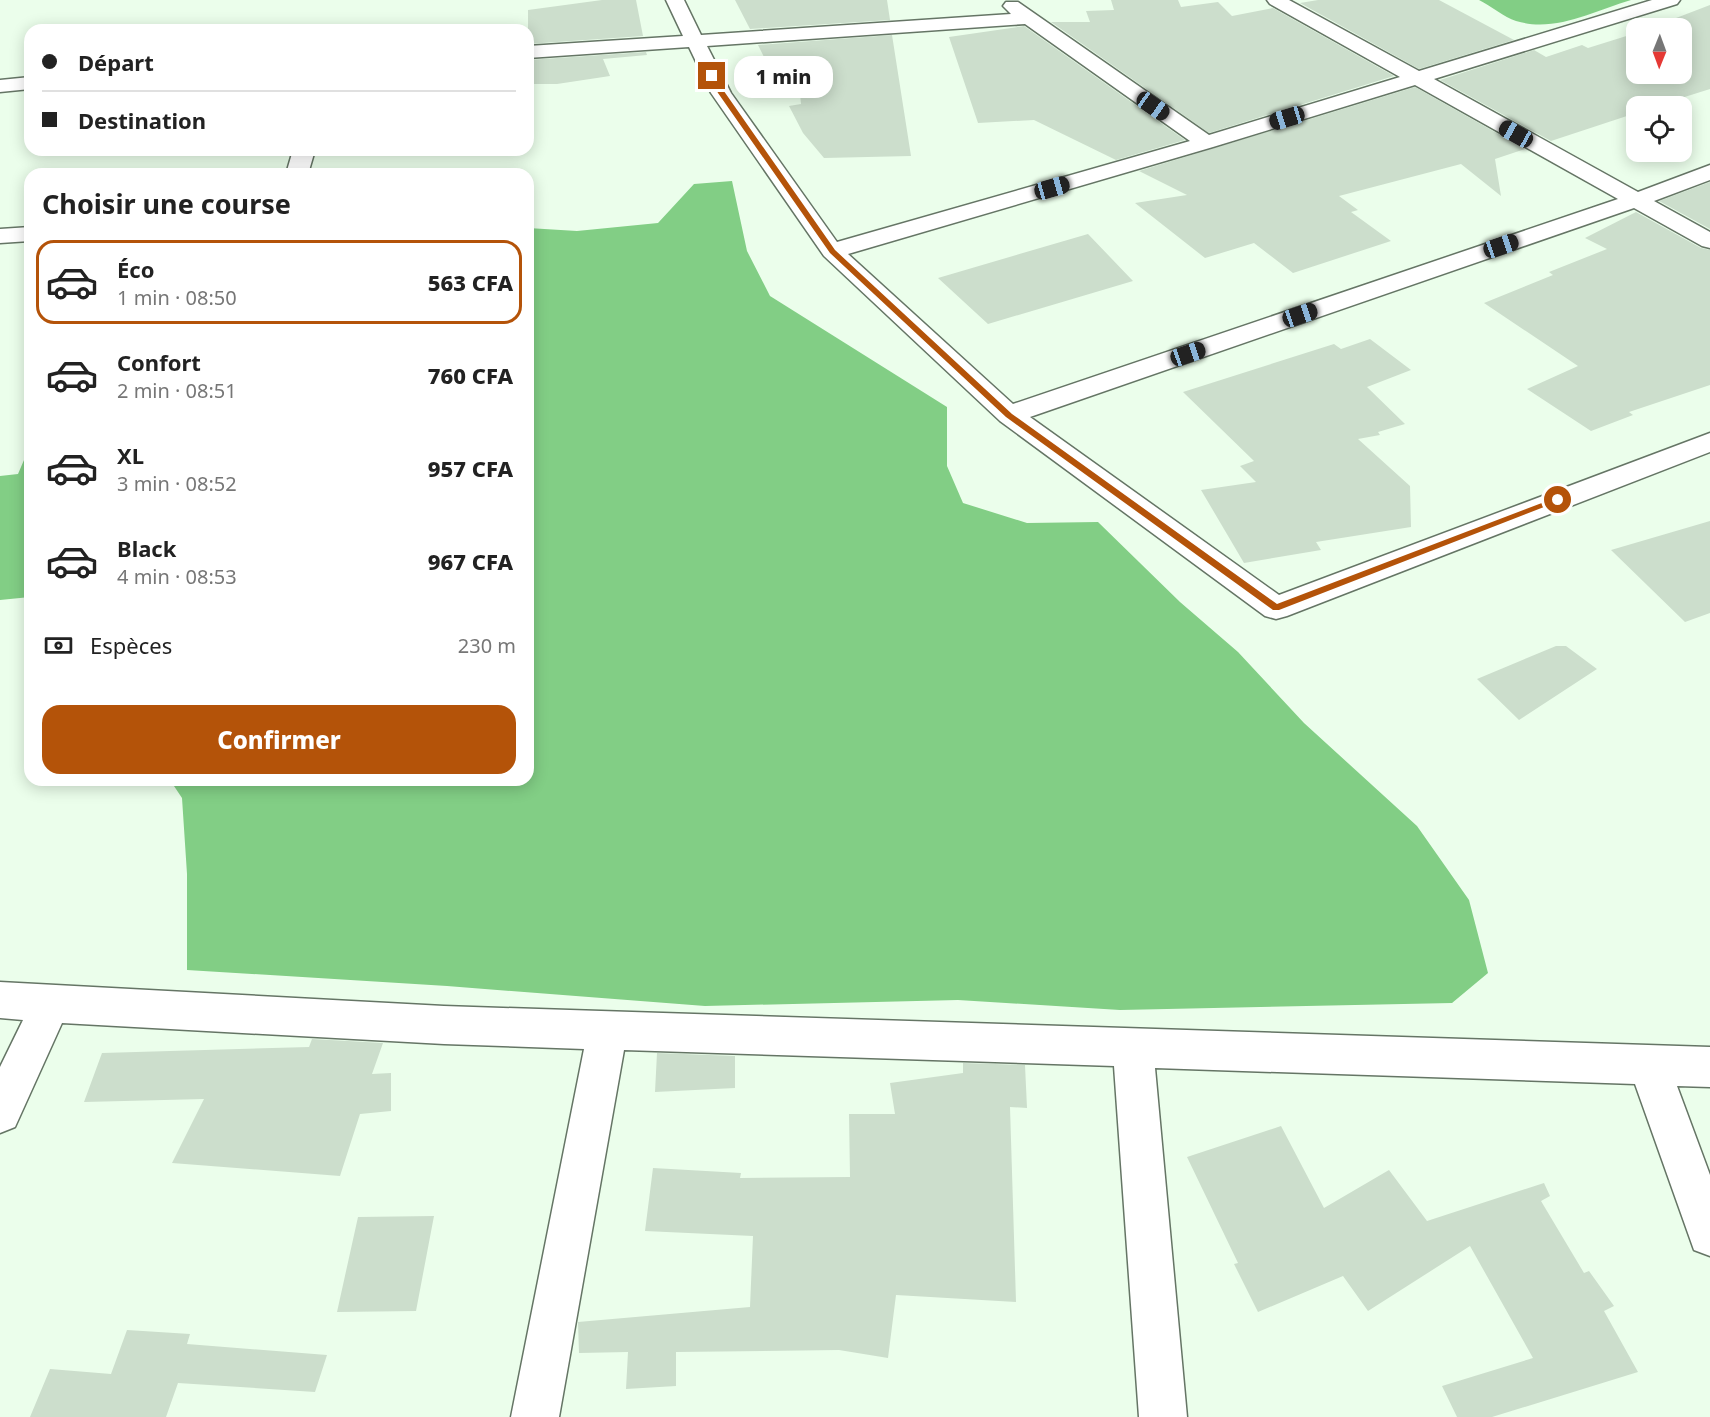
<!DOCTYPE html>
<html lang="fr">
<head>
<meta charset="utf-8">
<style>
	:root { --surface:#fff; --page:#f6f6f6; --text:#222; --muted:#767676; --line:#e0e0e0; --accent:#b45309 }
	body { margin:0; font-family:"Noto Sans",sans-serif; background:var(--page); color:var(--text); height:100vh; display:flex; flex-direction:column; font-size:22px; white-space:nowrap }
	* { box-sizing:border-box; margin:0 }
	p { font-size:20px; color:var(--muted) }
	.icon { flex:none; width:33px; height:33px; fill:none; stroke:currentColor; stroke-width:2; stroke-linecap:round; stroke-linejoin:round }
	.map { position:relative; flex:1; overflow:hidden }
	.details { position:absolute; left:24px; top:168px; width:510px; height:618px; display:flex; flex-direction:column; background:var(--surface); border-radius:18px; box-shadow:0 3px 15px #0003 }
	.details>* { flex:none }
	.top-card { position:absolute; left:24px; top:24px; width:510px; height:132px; border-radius:18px; box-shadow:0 3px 15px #0003; display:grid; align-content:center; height:132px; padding:0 18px; background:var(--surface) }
	.needle { width:39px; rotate:181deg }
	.controls { position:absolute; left:1626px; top:18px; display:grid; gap:12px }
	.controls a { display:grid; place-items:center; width:66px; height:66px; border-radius:12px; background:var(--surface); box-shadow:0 3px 15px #0003; font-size:30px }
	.end { position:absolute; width:27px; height:27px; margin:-14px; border:8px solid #b45309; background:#fff; box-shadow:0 0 0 3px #fff }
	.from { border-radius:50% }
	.bubble { position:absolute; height:42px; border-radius:18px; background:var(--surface); box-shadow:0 3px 15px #0003; font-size:20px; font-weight:800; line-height:42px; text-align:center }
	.car { position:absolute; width:18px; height:36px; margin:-18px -9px; border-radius:8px; box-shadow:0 0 4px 2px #0007; background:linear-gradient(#222 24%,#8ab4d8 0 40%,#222 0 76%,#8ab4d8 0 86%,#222 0) }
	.top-card b { display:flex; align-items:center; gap:21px; height:57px; font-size:22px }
	.top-card b+b { border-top:2px solid var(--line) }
	.top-card i { width:15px; height:15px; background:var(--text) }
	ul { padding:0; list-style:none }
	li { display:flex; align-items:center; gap:18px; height:84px; margin:0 12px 9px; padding:0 6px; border:3px solid transparent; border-radius:18px }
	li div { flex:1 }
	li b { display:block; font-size:22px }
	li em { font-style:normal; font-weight:800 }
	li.selected { border-color:var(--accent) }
	li>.icon { width:54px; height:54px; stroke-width:1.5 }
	h2 { padding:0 18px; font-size:27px; line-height:72px }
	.pay { display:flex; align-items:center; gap:15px; height:66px; padding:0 18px; font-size:22px }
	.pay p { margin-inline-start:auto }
	.cta { display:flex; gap:12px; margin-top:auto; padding:12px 18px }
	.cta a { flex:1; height:69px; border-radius:18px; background:var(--accent); color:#fff; font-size:24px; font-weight:800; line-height:69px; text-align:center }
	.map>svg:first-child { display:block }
	.water { fill:#82ce85 }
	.building { fill:#ccdecc }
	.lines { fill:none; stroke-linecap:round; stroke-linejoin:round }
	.street-casing { stroke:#657565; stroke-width:3 }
	.street { fill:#fff; fill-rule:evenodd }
	.route { fill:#b45309 }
</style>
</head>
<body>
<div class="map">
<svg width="1710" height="1417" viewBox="0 0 1710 1417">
	<rect width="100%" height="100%" fill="#ebfeeb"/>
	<path class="water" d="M 1479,0 L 1631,0 C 1594,11 1555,33 1516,21 C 1504,17 1491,6 1479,0 Z
		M 732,181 L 747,251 L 770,296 L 947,407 L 947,466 L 963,503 L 1027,523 L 1098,522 L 1180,602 L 1238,652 L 1304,723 L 1417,826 L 1469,900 L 1488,973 L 1452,1003 L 1120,1010 L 958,1000 L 705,1006 L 447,986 L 187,970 L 187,874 L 182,798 L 170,780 L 528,780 L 528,228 L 577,231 L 658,223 L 694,184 Z
		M 30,446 L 30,597 L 0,600 L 0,476 L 18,474 Z"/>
	<path class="building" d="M 602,0 L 636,0 L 643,36 L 528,44 L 528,10 Z
		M 735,0 L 887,0 L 890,20 L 750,29 Z
		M 1111,0 L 1178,0 L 1181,7 L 1218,2 L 1232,16 L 1273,8 L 1394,76 L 1209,133 L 1051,22 L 1090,22 L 1086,11 L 1114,10 Z
		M 1318,0 L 1439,0 L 1514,40 L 1419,69 L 1300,3 Z
		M 1710,5 L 1710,89 L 1656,106 L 1636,106 L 1636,113 L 1551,141 L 1440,80 L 1534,50 L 1546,57 L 1582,45 L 1588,48 L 1636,33 L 1636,74 L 1682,74 L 1682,28 L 1650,28 Z
		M 1024,26 L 1185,140 L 1116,160 L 1034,120 L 978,123 L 949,37 Z
		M 892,35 L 911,156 L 824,158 L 803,133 L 789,106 L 801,104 L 799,83 L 777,83 L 758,45 Z
		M 646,52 L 647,55 L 603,59 L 610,76 L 557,84 L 528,84 L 528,60 Z
		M 1415,87 L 1525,149 L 1495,159 L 1501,196 L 1461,164 L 1339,196 L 1358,210 L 1351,212 L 1391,241 L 1293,273 L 1254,243 L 1205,258 L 1135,203 L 1187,195 L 1139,171 Z
		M 1710,182 L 1710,229 L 1659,201 Z
		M 1636,212 L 1701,248 L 1710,250 L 1710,385 L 1629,412 L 1633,415 L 1591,431 L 1527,389 L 1578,366 L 1484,303 L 1553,275 L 1549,272 L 1607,249 L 1585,238 Z
		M 1088,234 L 1133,281 L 988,324 L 938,278 Z
		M 1370,339 L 1411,370 L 1367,387 L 1405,424 L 1378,432 L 1380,435 L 1358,439 L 1410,486 L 1411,527 L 1316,542 L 1321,550 L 1244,563 L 1201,490 L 1256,482 L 1240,466 L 1254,461 L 1183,392 L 1334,344 L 1341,349 Z
		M 1710,521 L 1710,613 L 1685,622 L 1611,550 Z
		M 1556,646 L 1566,646 L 1597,669 L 1519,720 L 1477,679 Z
		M 312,1039 L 383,1043 L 372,1074 L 391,1073 L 391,1111 L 360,1114 L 340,1176 L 172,1163 L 204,1099 L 84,1102 L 102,1053 L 309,1047 Z
		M 657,1053 L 735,1056 L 735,1088 L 655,1092 Z
		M 963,1063 L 1025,1065 L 1027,1108 L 1010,1107 L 1016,1302 L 896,1295 L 888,1358 L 839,1350 L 676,1352 L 676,1386 L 626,1389 L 628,1352 L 579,1353 L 578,1322 L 750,1307 L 753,1236 L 645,1231 L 653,1168 L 741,1173 L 740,1178 L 850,1177 L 849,1114 L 895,1114 L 890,1083 L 963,1073 Z
		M 1281,1126 L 1324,1208 L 1389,1170 L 1427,1221 L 1544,1183 L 1550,1196 L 1541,1201 L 1584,1273 L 1589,1271 L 1614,1306 L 1604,1311 L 1638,1372 L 1492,1417 L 1457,1417 L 1442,1386 L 1533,1358 L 1470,1246 L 1368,1311 L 1343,1276 L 1258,1312 L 1234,1264 L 1238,1263 L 1187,1157 Z
		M 434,1216 L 416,1311 L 337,1312 L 358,1217 Z
		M 127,1330 L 190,1334 L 187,1344 L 327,1355 L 315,1392 L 178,1383 L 166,1417 L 30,1417 L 50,1369 L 111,1374 Z"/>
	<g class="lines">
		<defs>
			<path id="street" d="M 666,0 L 684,0 L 701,35 L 1011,14 L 1003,6 L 1006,2 L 1018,2 L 1209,135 L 1400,77 L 1270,4 L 1267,0 L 1289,0 L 1419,71 L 1652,0 L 1680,0 L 1677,4 L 1434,79 L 1638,192 L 1710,165 L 1710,180 L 1654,201 L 1710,232 L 1710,248 L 1702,246 L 1634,208 L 1030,417 L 1279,595 L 1710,433 L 1710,452 L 1287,616 L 1276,619 L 1265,616 L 1000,421 L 824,256 L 711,93 L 689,47 L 528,58 L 528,46 L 683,36 ZM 1025,24 L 1190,141 L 837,242 L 731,93 L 707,46 ZM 1415,85 L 1618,199 L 1013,404 L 848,254 L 1213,147 Z
				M 30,77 L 30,89 L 0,92 L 0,80 Z
				M 293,150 L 315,150 L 308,174 L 286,174 Z
				M 30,227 L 30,241 L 0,243 L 0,229 Z
				M 0,982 L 444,1006 L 1710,1047 L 1710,1087 L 1677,1086 L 1710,1175 L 1710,1256 L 1694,1250 L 1635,1084 L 1155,1068 L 1187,1417 L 1139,1417 L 1114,1066 L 624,1050 L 559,1417 L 511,1417 L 584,1049 L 444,1044 L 62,1023 L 15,1127 L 0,1133 L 0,1067 L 23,1020 L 0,1018 Z"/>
		</defs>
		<use href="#street" class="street-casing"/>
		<use href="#street" class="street"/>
	</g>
	<path class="route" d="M 712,74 L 835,250 L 1012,414 L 1277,604 L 1555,498 L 1562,500 L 1279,610 L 1273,610 L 1006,417 L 830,253 L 718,93 L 709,76 Z"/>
</svg>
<div class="controls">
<a><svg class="needle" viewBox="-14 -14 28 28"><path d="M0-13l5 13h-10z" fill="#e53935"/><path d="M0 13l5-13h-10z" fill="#767676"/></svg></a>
<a><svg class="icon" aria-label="locate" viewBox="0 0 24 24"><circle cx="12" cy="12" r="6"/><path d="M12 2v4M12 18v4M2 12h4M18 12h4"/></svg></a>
</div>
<i class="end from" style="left:1558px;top:500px"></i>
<i class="end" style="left:712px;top:76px"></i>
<div class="bubble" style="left:734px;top:56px;width:99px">1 min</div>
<i class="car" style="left:1153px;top:106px;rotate:125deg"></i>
<i class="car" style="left:1287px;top:118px;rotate:253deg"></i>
<i class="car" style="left:1516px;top:134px;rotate:299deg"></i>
<i class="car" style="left:1052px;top:188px;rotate:74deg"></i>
<i class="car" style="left:1501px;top:246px;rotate:71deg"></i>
<i class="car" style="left:1300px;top:315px;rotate:71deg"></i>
<i class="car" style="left:1188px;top:354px;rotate:71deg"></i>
<div class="top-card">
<b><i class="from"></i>Départ</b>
<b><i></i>Destination</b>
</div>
<section class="details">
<h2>Choisir une course</h2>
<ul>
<li class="selected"><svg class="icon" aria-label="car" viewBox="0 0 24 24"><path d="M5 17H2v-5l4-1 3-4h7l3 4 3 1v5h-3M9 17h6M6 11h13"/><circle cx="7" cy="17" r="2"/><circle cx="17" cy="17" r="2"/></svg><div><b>Éco</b><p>1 min · 08:50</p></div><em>563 CFA</em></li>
<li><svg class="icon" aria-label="car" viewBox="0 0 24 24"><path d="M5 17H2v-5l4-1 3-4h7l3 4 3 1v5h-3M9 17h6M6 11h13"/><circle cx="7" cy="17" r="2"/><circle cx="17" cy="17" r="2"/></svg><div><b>Confort</b><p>2 min · 08:51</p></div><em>760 CFA</em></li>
<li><svg class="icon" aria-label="car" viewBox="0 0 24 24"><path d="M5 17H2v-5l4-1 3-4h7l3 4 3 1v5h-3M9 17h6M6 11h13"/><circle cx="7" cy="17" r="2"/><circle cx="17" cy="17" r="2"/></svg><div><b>XL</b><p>3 min · 08:52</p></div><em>957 CFA</em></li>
<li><svg class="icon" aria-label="car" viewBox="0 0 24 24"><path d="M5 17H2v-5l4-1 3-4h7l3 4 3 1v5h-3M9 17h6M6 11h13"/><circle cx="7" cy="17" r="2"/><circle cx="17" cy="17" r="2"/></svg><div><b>Black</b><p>4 min · 08:53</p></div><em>967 CFA</em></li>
</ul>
<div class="pay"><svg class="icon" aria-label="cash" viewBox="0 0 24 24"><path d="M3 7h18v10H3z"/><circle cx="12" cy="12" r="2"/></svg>Espèces<p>230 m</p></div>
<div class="cta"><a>Confirmer</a></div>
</section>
</div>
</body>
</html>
